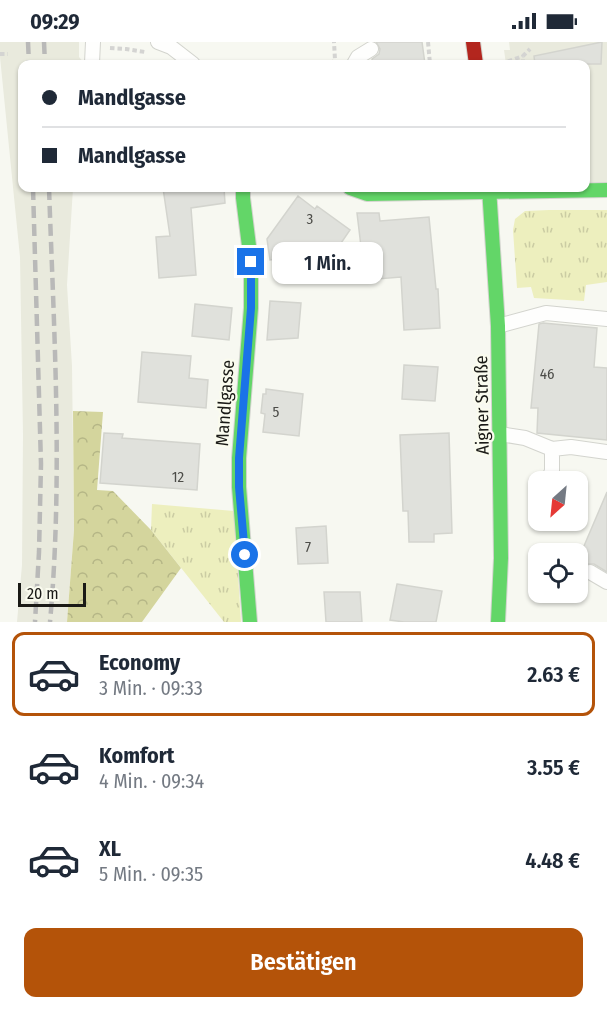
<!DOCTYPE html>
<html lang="de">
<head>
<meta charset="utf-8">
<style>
	:root { --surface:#fff; --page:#f6f6f7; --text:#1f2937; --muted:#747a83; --line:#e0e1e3; --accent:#b45309 }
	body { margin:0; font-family:"Fira Sans Condensed",sans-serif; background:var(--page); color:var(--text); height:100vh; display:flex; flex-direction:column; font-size:22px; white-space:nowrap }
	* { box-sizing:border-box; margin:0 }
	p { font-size:20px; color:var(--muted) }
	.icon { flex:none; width:33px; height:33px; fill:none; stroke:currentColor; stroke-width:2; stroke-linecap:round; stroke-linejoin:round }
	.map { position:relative; height:580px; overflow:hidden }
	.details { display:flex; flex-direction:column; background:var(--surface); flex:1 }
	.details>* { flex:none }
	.hud { position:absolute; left:18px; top:18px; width:572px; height:132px; border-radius:12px; box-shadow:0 2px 4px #0004; display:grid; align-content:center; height:132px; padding:0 24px; background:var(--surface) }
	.needle { width:39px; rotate:207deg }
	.fabs { position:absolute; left:528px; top:429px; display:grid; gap:12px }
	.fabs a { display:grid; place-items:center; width:60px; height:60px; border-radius:12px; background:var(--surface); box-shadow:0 2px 4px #0004; font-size:30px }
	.scale { position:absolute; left:18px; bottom:15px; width:68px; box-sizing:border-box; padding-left:6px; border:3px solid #1a1a16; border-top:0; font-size:16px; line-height:21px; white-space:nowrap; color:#1a1a16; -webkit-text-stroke:4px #fafbee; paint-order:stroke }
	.end { position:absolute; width:27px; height:27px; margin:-14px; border:8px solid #1a73e8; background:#fff; box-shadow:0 0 0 3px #fff }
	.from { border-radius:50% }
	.bubble { position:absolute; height:42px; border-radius:12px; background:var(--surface); box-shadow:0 2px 4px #0004; font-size:20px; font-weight:600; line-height:42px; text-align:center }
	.hud b { display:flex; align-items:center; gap:21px; height:57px; font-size:22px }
	.hud b+b { border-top:2px solid var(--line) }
	.hud i { width:15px; height:15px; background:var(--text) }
	ul { padding:10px 0 0; list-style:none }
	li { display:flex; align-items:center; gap:18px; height:84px; margin:0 12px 9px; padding:0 12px; border:3px solid transparent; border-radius:12px }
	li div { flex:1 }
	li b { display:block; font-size:22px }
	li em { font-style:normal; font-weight:600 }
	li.active { border-color:var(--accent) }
	li>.icon { width:54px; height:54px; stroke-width:1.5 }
	.primary-button { display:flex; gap:12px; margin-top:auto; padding:12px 24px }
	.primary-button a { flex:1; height:69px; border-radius:12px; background:var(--accent); color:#fff; font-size:24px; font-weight:600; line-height:69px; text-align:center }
	.status { display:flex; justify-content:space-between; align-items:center; height:42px; padding:0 30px; background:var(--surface); direction:ltr }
	.status svg { height:16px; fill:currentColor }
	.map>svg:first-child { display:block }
	.built { fill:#e9eadd }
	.grass { fill:url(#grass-tufts) }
	.forest { fill:url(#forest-crowns) }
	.building { fill:#e0e1dc; stroke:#d3d4ce; stroke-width:1.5 }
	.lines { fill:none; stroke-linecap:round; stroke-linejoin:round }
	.lane-casing { stroke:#d3d4ce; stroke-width:16 }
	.fast-casing { stroke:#d3d4ce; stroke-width:16 }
	.jam-casing { stroke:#d3d4ce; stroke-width:16 }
	.path { stroke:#d4d4d2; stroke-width:4; stroke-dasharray:4.5 3; stroke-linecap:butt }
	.lane { stroke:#fefefd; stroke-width:14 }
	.fast { stroke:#63d668; stroke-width:14 }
	.jam { stroke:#b3261e; stroke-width:14 }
	.rail { stroke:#b9b9b8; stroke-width:4.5; stroke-dasharray:12 6; stroke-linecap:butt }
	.route { stroke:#1a73e8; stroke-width:8 }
	.labels { text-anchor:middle; stroke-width:4.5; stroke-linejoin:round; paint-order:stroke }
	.number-label { font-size:15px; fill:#4c4c48 }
	.street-label { font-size:18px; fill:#1a1a16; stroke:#fafbee }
</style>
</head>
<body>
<div class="status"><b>09:29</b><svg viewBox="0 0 49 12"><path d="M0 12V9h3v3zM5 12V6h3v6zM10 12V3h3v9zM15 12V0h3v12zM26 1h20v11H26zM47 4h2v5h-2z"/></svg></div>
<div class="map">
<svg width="607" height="580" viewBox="0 0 607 580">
	<defs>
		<pattern id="grass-tufts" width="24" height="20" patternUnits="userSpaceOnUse" patternTransform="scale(1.5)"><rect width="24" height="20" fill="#edefbe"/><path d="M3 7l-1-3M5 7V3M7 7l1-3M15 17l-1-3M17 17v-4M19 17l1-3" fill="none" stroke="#cbcca3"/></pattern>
		<pattern id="forest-crowns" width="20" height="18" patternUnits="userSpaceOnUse" patternTransform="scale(1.5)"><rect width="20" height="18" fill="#d4d59d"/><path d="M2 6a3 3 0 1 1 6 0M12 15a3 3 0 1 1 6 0" fill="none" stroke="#b5b686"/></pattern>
	</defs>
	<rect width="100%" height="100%" fill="#f7f8f1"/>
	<path class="built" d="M 0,0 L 79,0 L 79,15 L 85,22 L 22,22 L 22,146 L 73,146 L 67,243 L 72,324 L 74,488 L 67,580 L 17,580 L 22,523 L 23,393 L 20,215 L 0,15 Z
		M 509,0 L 607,0 L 607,140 L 585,140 L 585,22 L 506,22 L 504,8 L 510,8 Z"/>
	<path class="grass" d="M 549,168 L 607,168 L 607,240 L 586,243 L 584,259 L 534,256 L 531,245 L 517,246 L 513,188 L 515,177 L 525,169 Z
		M 152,462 L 234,469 L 241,580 L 224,580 L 151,488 Z"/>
	<path class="forest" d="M 73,369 L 103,370 L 97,448 L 113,449 L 151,488 L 181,526 L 142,580 L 67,580 L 74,488 Z"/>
	<path class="building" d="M 376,0 L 422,0 L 425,22 L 373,22 L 372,17 L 379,12 L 380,7 Z
		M 602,0 L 601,22 L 535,22 L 534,14 Z
		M 163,146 L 224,146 L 225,161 L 191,166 L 196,233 L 159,236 L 156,195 L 170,194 Z
		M 298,154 L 315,167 L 317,164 L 350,188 L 326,223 L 315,215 L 311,221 L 302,214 L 270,218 L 267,197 Z
		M 357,171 L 379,171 L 380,179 L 429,175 L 436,247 L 438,247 L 440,286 L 404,288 L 401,235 L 365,238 Z
		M 270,259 L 301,261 L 298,296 L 267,298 Z
		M 195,262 L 232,266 L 229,298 L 192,294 Z
		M 543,281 L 597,286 L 594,325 L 607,326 L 607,398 L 537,391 L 538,366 L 531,366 L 539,282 Z
		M 142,310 L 191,314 L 189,336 L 208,338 L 206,366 L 138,360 Z
		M 404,323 L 438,325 L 435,359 L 402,357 Z
		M 266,347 L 303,352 L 299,394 L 263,390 L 265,372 L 261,371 L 263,352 L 266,352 Z
		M 104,391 L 123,392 L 122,396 L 200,402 L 197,448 L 100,441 Z
		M 449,391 L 452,491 L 434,492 L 434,500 L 409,500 L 408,469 L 403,469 L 400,393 Z
		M 607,450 L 607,530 L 594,522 L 587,522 L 578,518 Z
		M 326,484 L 328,521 L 298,522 L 296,486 Z
		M 397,542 L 442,549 L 436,580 L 404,580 L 390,578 Z
		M 324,550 L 360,550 L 362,580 L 326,580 Z"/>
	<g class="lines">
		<defs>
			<path id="lane" d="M 158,0 L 171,5 L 193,22
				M 92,21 L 93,0
				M 354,22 L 358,15 L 371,7
				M 498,284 L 546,271 L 607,277
				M 500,392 L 525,396 L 552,407 L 571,405 L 607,410
				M 547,440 L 552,429 L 552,407
				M 590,530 L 607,540"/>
			<path id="fast" d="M 243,146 L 243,156 L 251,220 L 251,266 L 239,416 L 239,445 L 250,580
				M 350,146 L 367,152 L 607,148
				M 489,146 L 498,284 L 501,516 L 498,580"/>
			<path id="jam" d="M 473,0 L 476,22"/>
		</defs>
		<use href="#lane" class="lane-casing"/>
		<use href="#fast" class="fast-casing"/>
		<use href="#jam" class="jam-casing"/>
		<path class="path" d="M 428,0 L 430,22
			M 110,6 L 126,7 L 145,10
			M 0,12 L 8,12
			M 331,22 L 335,18 L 334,0
			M 501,22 L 523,14
			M 523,22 L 523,14 L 530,7"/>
		<use href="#lane" class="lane"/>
		<use href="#fast" class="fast"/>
		<use href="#jam" class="jam"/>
		<path class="rail" d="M 28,0 L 29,22
			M 44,0 L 45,22
			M 33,146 L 41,422 L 39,510 L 35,580
			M 49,146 C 54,290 63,436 50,580"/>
	</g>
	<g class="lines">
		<path class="route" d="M 245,513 L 239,445 L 239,416 L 251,266 L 251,220"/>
	</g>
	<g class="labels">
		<g class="number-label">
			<text x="310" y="182">3</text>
			<text x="547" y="337">46</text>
			<text x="276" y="375">5</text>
			<text x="178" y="440">12</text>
			<text x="308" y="510">7</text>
		</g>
		<g class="street-label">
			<text transform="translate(225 361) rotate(-86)" y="6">Mandlgasse</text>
			<text transform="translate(482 363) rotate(-91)" y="6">Aigner Straße</text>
		</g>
	</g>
</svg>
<div class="fabs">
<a><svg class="needle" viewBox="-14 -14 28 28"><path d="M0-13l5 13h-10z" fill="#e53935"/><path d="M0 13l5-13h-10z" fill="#747a83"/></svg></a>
<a><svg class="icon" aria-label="locate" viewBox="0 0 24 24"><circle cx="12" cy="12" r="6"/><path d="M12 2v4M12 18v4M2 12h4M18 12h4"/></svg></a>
</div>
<div class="scale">20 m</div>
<i class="end from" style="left:245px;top:513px"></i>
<i class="end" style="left:251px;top:220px"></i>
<div class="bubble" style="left:272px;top:200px;width:111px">1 Min.</div>
<div class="hud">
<b><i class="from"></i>Mandlgasse</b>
<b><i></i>Mandlgasse</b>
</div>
</div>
<section class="details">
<ul>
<li class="active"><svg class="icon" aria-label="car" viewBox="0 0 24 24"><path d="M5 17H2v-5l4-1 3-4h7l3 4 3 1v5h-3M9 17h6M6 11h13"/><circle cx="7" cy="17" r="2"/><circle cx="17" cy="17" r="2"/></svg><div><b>Economy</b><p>3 Min. · 09:33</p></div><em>2.63 €</em></li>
<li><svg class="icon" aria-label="car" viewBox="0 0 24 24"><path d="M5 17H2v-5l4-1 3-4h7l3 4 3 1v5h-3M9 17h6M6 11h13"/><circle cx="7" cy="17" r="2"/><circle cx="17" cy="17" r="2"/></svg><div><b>Komfort</b><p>4 Min. · 09:34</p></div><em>3.55 €</em></li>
<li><svg class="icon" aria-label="car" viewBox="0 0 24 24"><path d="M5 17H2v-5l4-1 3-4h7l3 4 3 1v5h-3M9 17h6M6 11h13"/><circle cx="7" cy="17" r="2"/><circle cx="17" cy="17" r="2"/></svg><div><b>XL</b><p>5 Min. · 09:35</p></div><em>4.48 €</em></li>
</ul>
<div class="primary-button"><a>Bestätigen</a></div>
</section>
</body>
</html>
